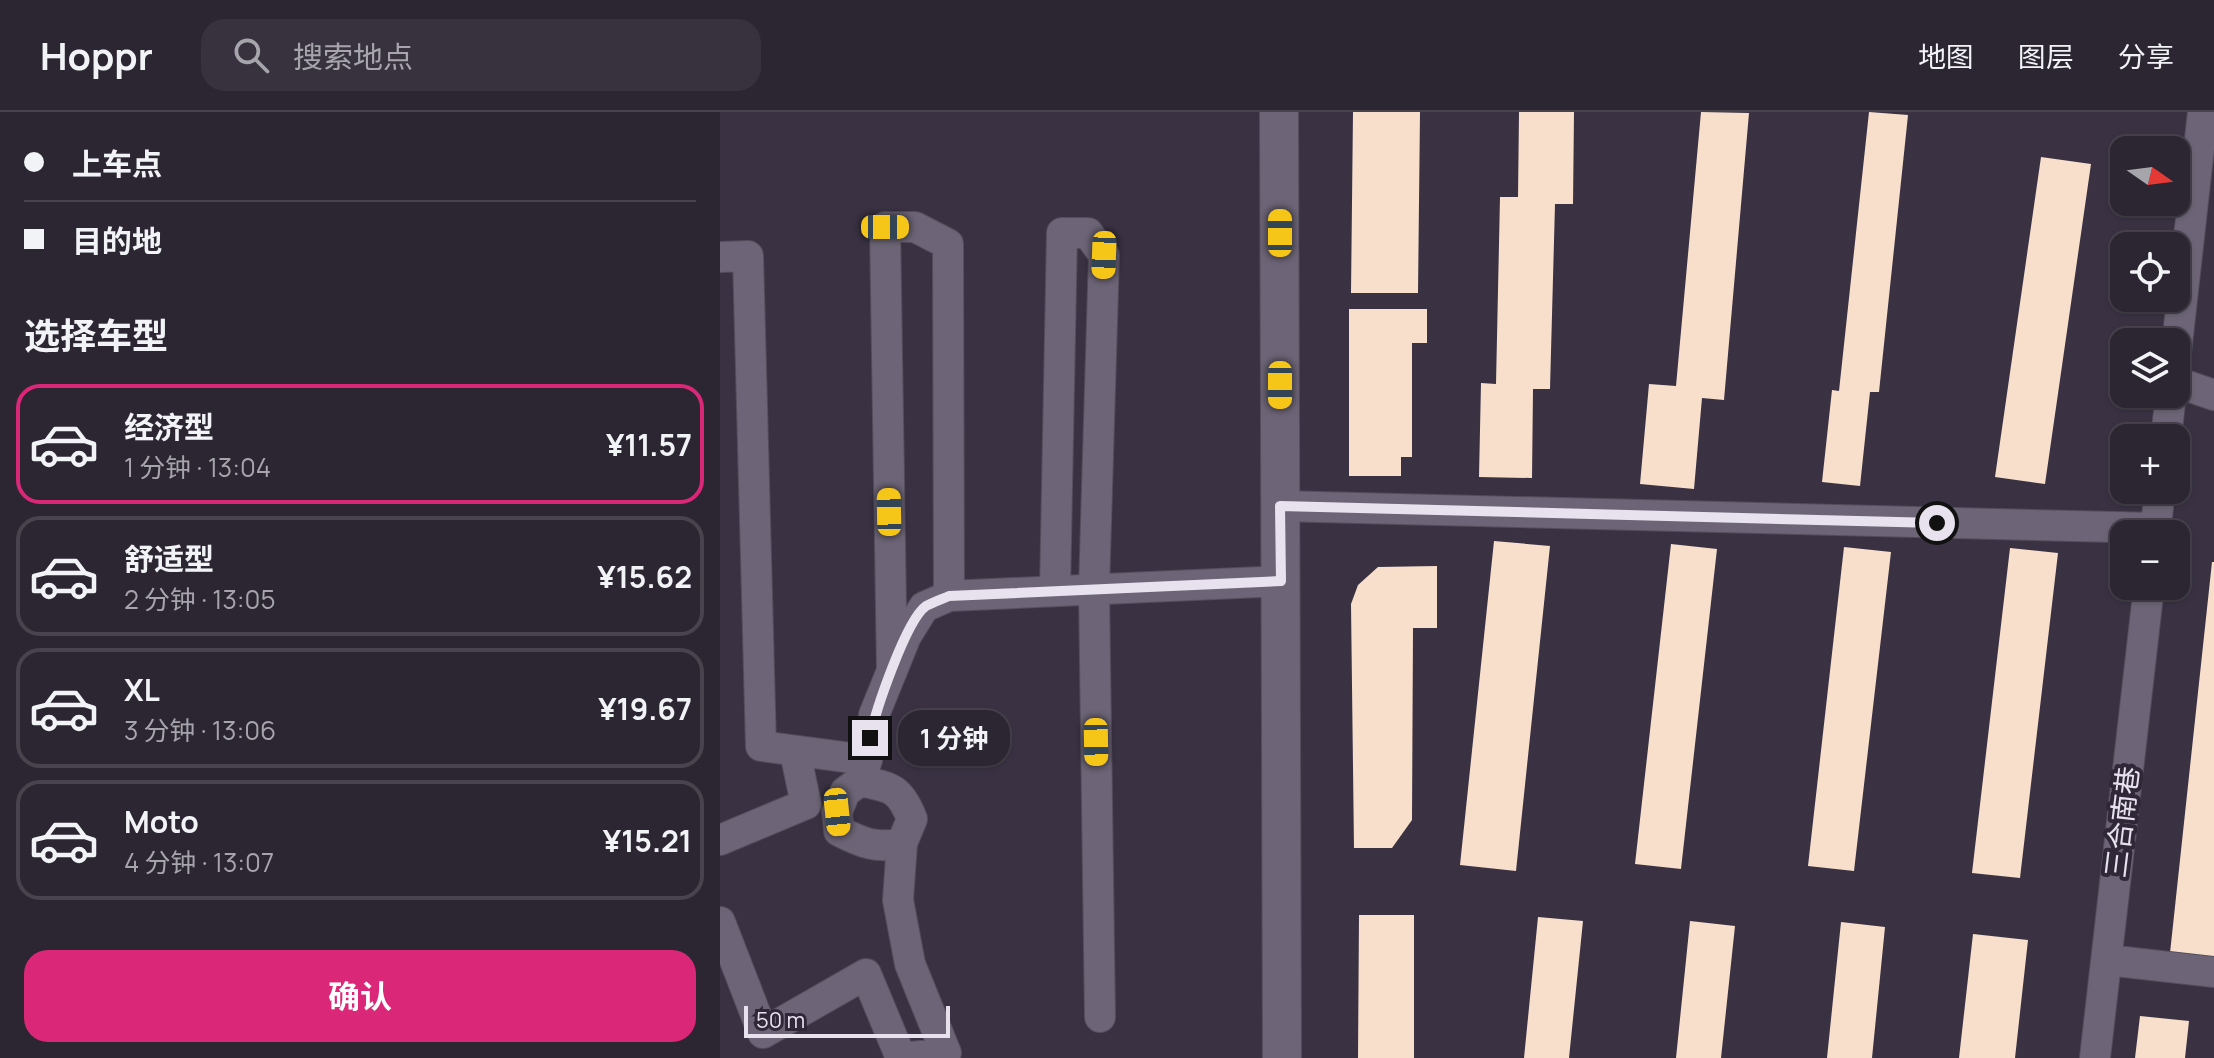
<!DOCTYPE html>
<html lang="zh">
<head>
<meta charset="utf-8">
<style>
	:root { --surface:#2c2632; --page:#38323e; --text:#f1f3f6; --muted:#a6a5ac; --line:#48434d; --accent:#db2777 }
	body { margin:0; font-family:Manrope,"Noto Sans SC",sans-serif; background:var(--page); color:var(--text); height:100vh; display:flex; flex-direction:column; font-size:30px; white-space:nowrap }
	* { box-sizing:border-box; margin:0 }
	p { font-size:26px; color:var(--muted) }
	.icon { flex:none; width:44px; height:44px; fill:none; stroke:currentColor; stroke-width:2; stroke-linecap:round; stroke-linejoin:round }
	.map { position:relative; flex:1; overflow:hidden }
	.details { display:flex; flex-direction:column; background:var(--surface); width:720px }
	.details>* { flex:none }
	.banner { display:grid; align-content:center; height:176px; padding:0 24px; background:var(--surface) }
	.needle { width:52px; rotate:104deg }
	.buttons { position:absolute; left:1390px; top:24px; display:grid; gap:16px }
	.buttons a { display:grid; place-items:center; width:80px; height:80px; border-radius:16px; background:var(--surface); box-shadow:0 2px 6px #0004,0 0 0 2px var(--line); font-size:40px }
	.scale { position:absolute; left:24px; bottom:20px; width:206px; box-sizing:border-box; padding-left:8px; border:4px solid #e7e2ed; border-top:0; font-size:22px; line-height:28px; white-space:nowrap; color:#e7e2ed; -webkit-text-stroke:6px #302838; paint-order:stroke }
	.end { position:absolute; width:36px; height:36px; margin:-18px; border:10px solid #e7e2ed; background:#111; box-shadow:0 0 0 4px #111 }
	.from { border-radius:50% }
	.bubble { position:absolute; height:56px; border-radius:24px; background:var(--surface); box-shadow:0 2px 6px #0004,0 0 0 2px var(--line); font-size:26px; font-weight:700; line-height:56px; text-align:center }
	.car { position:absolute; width:24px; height:48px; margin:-24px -12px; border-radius:10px; box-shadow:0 0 6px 2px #0007; background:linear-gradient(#f5c518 24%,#345 0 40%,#f5c518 0 76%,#345 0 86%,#f5c518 0) }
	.banner b { display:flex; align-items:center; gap:28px; height:76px; font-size:30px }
	.banner b+b { border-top:2px solid var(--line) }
	.banner i { width:20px; height:20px; background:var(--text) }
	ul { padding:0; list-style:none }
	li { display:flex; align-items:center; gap:24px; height:120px; margin:0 16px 12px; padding:0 8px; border:4px solid var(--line); border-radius:24px }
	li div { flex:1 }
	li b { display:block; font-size:30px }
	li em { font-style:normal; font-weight:700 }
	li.active { border-color:var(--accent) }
	li>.icon { width:72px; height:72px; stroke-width:1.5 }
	h2 { padding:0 24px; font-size:36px; line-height:96px }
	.button { display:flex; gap:16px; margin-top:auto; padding:16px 24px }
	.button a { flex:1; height:92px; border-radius:24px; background:var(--accent); color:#fff; font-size:32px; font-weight:700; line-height:92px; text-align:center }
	header { display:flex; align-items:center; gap:48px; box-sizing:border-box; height:112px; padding:0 40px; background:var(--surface); border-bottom:2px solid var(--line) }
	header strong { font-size:38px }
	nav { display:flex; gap:44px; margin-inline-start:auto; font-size:28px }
	.search { width:560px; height:72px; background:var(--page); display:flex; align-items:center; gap:20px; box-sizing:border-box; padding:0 28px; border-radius:24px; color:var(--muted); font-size:30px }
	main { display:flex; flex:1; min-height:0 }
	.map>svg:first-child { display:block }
	.building { fill:#f7dfcc }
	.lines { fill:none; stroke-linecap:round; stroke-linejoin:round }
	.minor-casing { stroke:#544e5c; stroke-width:32 }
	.tertiary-casing { stroke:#544e5c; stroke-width:40 }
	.minor { stroke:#6d6577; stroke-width:30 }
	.tertiary { stroke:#6d6577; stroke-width:38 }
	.route { stroke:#e7e2ed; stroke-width:10 }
	.labels { text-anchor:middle; stroke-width:8; stroke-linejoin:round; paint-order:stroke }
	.street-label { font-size:28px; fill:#e7e2ed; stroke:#302838 }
</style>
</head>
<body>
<header>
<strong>Hoppr</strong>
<div class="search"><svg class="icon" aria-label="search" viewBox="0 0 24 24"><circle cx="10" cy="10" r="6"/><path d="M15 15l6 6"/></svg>搜索地点</div>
<nav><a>地图</a><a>图层</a><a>分享</a></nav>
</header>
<main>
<section class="details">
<div class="banner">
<b><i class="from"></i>上车点</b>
<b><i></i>目的地</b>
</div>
<h2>选择车型</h2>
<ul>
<li class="active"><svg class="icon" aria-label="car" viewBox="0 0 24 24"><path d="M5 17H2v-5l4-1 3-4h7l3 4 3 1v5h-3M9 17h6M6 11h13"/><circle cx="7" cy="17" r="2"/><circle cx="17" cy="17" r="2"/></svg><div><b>经济型</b><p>1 分钟 · 13:04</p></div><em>¥11.57</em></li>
<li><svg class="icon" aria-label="car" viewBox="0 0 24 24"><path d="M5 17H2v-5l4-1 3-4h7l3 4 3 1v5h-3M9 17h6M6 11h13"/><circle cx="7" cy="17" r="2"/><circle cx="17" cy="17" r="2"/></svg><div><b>舒适型</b><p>2 分钟 · 13:05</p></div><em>¥15.62</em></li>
<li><svg class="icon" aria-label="car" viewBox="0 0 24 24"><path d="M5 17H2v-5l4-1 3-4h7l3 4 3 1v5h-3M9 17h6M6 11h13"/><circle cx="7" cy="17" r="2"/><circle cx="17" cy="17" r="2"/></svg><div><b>XL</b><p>3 分钟 · 13:06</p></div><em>¥19.67</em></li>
<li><svg class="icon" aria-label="car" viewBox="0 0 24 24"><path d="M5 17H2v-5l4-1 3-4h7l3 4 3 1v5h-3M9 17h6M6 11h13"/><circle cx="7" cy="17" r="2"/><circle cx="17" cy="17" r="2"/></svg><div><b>Moto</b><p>4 分钟 · 13:07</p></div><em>¥15.21</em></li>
</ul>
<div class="button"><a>确认</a></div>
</section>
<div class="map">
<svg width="1494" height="946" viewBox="0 0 1494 946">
	<rect width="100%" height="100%" fill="#3a3243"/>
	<path class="building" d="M 633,0 L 700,0 L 698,181 L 631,181 Z
		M 799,0 L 854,0 L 853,92 L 835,92 L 830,277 L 813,277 L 812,366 L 759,365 L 761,271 L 776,272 L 780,85 L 798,85 Z
		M 981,0 L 1029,1 L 1004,288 L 982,286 L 974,377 L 920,372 L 929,272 L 956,274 Z
		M 1149,0 L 1188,3 L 1159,280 L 1150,280 L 1140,374 L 1102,370 L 1112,278 L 1119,279 Z
		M 1321,45 L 1371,52 L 1325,372 L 1275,365 Z
		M 629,197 L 707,197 L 707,231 L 692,231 L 692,345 L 681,345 L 681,364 L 629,364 Z
		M 774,429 L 830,434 L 796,759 L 740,753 Z
		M 951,432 L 997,437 L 961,757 L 915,752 Z
		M 1124,435 L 1171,440 L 1134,759 L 1088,754 Z
		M 1290,436 L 1338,441 L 1300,766 L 1252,761 Z
		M 1492,450 L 1494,450 L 1494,845 L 1450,841 Z
		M 717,454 L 717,516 L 693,516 L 692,708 L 672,736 L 634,736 L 631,492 L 638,473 L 658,455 Z
		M 639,803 L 694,803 L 694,946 L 638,946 Z
		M 818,805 L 863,809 L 849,946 L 804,946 Z
		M 970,809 L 1015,814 L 1001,946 L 956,946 Z
		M 1121,810 L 1165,815 L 1152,946 L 1107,946 Z
		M 1253,822 L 1308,828 L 1295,946 L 1239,946 Z
		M 1420,904 L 1469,909 L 1465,946 L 1415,946 Z"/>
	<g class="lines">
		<defs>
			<path id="minor" d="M 0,145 L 28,144 L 41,634 L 147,648
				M 1456,241 L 1483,0
				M 1456,270 L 1494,283
				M 1446,326 L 1451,282
				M 560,394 L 1436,416
				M 1435,422 L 1440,378
				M 335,479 L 342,121 L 368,121 L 384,143 L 374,477 L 380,905
				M 172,559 L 165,115 L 195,115 L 228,132 L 229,484
				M 140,669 C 171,675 180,676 192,707 L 182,731 C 157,737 142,731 119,719 L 117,700 L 125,680 L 140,669 L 147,648 L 154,603 L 186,524 L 204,495 L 229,484 L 561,469
				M 0,728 L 86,692 L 75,640
				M 182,731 L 178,788 L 190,852 L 226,941 L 183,946
				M 0,810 L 43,921 L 146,862 L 181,946
				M 1387,848 L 1494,860
				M 1375,946 L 1429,474"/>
			<path id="tertiary" d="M 559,0 L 562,946"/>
		</defs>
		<use href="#minor" class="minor-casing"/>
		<use href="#tertiary" class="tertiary-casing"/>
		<use href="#minor" class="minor"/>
		<use href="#tertiary" class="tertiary"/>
	</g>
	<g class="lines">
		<path class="route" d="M 150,626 C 155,600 186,508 206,494 C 213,490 222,487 229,484 L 561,469 L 560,394 L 1217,411"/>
	</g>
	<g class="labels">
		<g class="street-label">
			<text transform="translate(1402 710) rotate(-83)" y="10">三合南巷</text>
		</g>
	</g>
</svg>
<div class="buttons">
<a><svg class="needle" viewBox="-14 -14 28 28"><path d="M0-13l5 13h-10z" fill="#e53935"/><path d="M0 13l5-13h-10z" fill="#a6a5ac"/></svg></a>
<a><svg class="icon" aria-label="locate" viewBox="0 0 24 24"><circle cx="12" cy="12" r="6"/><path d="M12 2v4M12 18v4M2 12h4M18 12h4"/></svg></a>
<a><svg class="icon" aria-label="layers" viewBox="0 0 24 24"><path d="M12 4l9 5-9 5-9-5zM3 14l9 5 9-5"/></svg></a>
<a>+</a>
<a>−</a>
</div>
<div class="scale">50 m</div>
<i class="end from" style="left:1217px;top:411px"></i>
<i class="end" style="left:150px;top:626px"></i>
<div class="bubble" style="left:178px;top:598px;width:112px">1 分钟</div>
<i class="car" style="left:165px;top:115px;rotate:90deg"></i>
<i class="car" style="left:560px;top:121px;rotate:0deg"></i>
<i class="car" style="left:384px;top:143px;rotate:182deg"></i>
<i class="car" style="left:560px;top:273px;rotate:180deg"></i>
<i class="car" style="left:169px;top:400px;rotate:359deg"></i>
<i class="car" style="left:376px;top:630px;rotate:179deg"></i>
<i class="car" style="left:117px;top:700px;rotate:174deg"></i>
</div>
</main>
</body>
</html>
